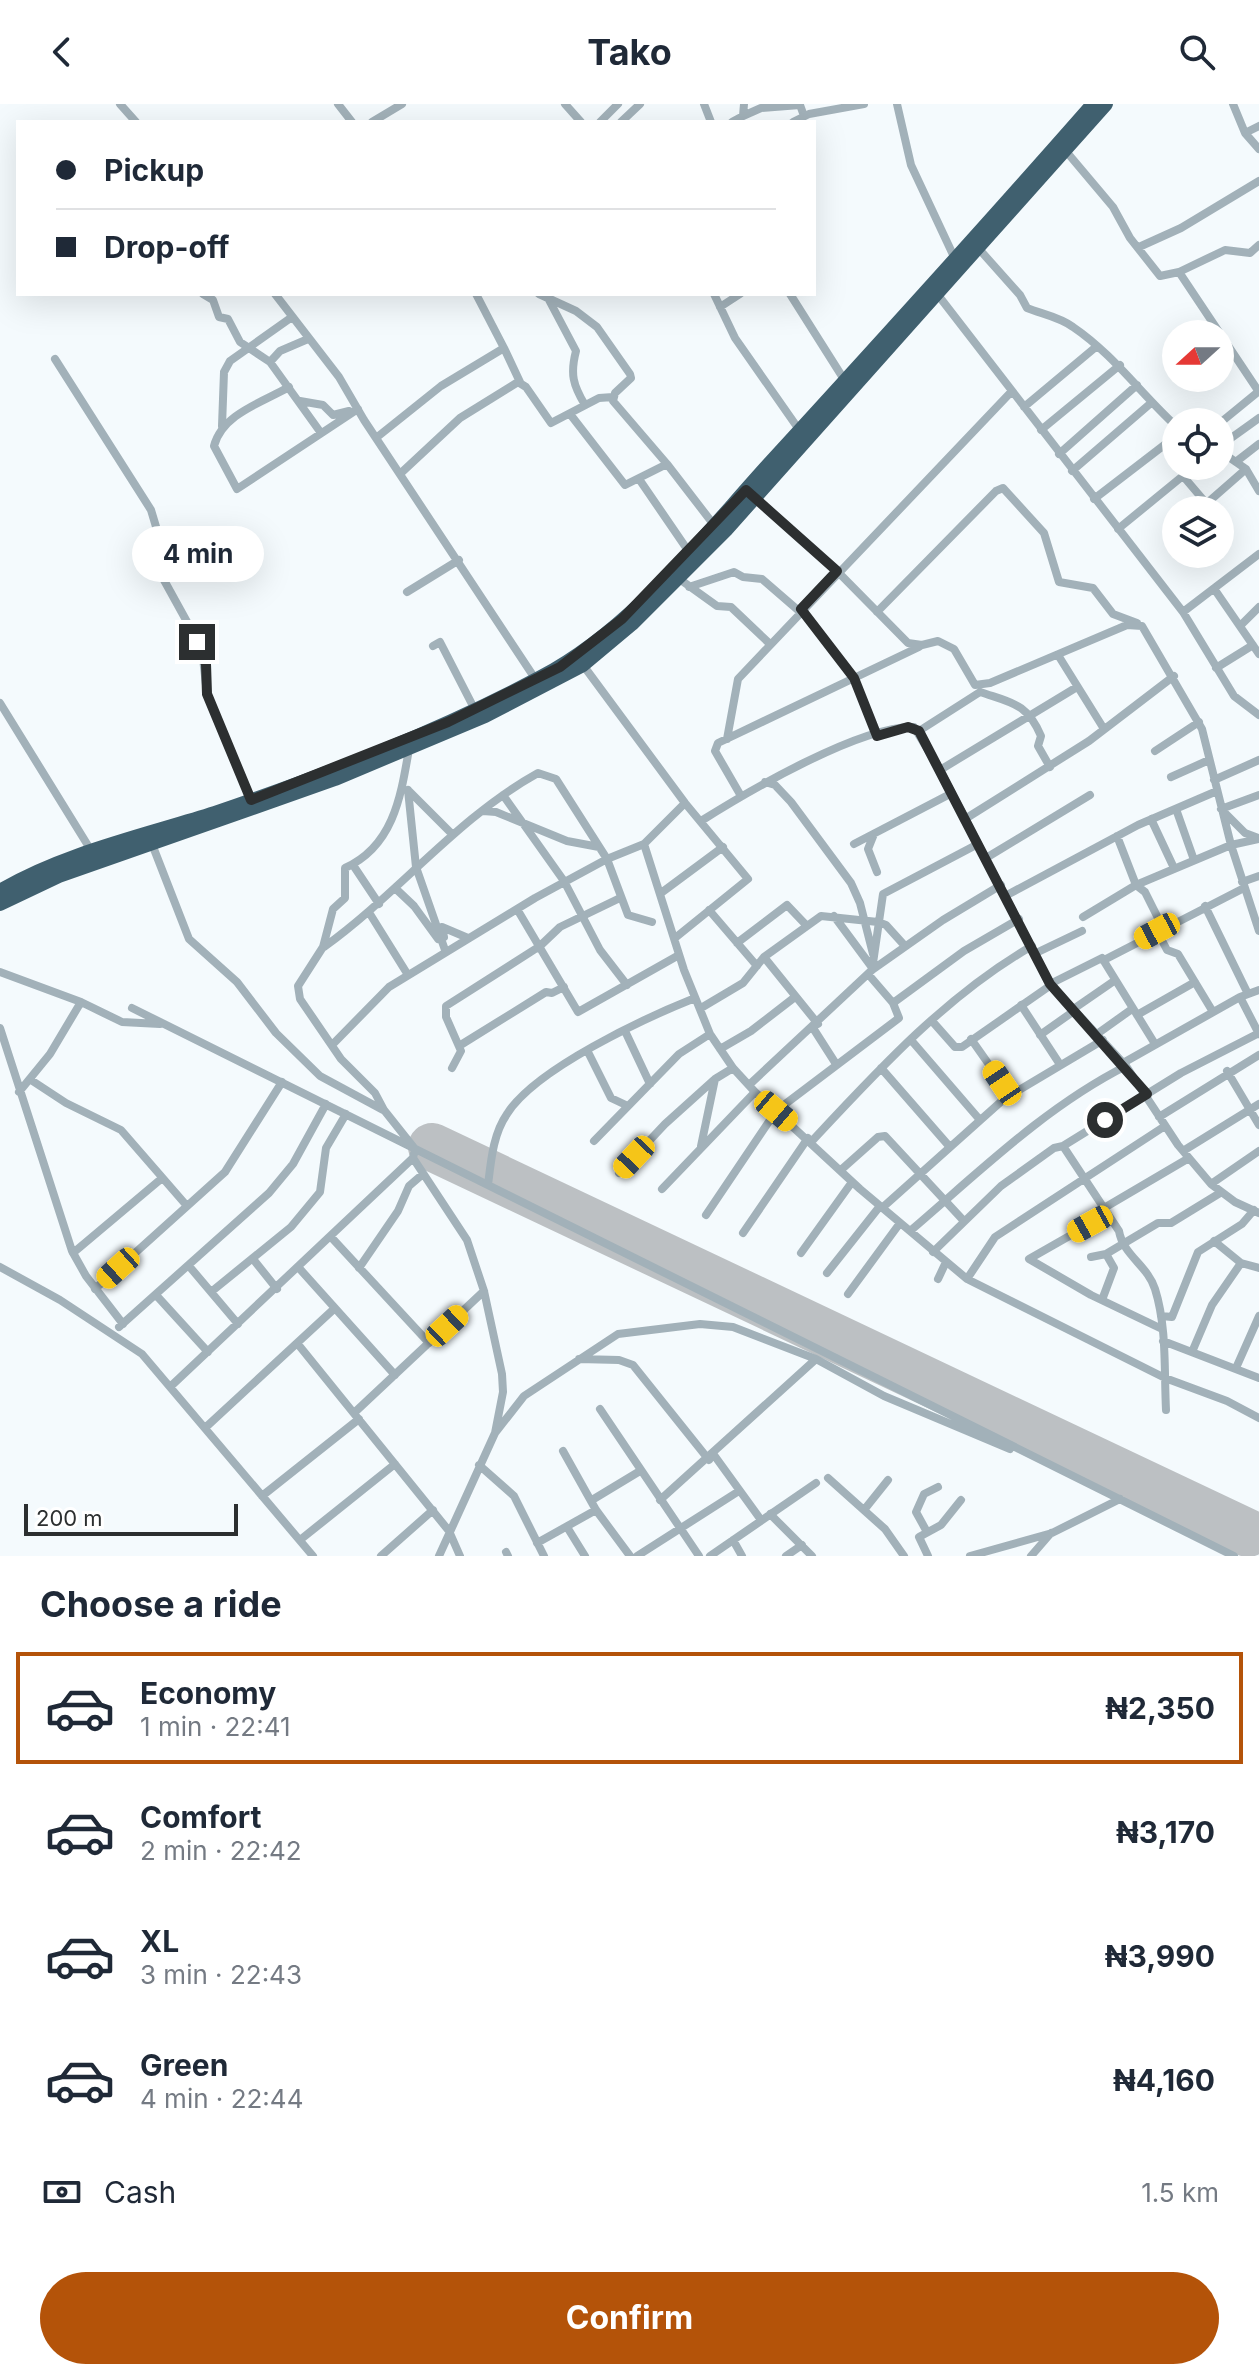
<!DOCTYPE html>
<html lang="en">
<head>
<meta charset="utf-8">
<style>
	:root { --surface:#fff; --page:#f2f2f3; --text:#1f2937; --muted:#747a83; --line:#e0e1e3; --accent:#b45309 }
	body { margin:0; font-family:Inter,sans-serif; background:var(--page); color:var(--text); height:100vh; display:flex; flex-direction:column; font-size:30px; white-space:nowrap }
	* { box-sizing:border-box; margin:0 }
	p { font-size:26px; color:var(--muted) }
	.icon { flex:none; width:44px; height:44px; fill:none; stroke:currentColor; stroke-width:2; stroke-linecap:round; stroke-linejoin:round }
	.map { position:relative; height:1452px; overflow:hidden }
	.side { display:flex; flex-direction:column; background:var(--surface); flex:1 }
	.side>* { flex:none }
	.hud { position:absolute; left:16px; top:16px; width:800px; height:176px; border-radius:0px; box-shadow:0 8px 32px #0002; display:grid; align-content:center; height:176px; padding:0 40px; background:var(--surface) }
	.needle { width:52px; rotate:249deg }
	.controls { position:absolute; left:1162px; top:216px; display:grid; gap:16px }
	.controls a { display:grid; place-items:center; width:72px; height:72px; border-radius:50%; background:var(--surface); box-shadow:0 8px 32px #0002; font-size:40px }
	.scale { position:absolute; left:24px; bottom:20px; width:214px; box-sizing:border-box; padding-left:8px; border:4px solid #2c2f30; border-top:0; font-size:22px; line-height:28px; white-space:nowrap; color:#2c2f30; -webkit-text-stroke:6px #fff; paint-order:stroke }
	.end { position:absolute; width:36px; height:36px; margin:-18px; border:10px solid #2c2f30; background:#fff; box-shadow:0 0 0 4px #fff }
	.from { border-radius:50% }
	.bubble { position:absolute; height:56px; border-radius:28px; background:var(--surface); box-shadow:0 8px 32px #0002; font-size:26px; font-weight:700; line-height:56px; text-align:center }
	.car { position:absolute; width:24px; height:48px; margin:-24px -12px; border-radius:10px; box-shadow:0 0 6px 2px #0007; background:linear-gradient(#f5c518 24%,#345 0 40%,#f5c518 0 76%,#345 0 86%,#f5c518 0) }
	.hud b { display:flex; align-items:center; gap:28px; height:76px; font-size:30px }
	.hud b+b { border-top:2px solid var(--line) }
	.hud i { width:20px; height:20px; background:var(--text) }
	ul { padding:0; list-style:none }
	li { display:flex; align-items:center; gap:24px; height:112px; margin:0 16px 12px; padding:0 24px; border:4px solid transparent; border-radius:0px }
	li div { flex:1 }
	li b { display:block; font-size:30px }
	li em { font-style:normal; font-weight:700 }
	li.current { border-color:var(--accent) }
	li>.icon { width:72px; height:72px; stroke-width:1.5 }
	h2 { padding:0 40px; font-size:36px; line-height:96px }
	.pay { display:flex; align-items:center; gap:20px; height:88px; padding:0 40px; font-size:30px }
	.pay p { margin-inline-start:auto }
	.primary-button { display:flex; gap:16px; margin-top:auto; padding:16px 40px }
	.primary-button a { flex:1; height:92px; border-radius:48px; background:var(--accent); color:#fff; font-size:32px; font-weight:700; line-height:92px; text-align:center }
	header { display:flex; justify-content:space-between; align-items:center; height:104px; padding:0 40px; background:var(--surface); font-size:36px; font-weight:700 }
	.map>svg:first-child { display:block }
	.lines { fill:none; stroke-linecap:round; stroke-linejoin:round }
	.runway { stroke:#bcc0c3; stroke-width:48 }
	.street { stroke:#a2b1b9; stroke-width:8 }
	.highway { stroke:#40606f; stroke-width:14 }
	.route { stroke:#2c2f30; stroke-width:10 }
</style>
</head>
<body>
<header><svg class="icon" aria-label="back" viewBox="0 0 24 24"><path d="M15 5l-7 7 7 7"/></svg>Tako<svg class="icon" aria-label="search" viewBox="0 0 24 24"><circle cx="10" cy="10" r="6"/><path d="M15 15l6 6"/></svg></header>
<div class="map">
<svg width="1259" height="1452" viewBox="0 0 1259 1452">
	<rect width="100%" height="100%" fill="#f4fafd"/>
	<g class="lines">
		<path class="runway" d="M 432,1043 L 1248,1429"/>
		<path class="street" d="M 120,0 L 136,18
			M 338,0 L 352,18
			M 565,0 L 581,18
			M 704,0 L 711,18
			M 897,0 L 911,61 L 955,155
			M 1233,0 L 1245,29 L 1259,45
			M 743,12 L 761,4 L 800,1 L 804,12
			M 372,18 L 402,0
			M 600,18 L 618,0
			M 621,18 L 640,0
			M 732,18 L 743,12 L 744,0
			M 793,18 L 809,10 L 864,0
			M 1245,29 L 1259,22
			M 1065,46 L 1113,103 L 1130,134 L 1160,172 L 1179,168 L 1259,288
			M 1139,143 L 1181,124 L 1259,77
			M 979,145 L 1020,191 L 1027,204 C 1042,210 1060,213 1073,223 C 1113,250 1141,290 1176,322
			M 1179,168 L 1225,146 L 1250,149 L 1259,141
			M 203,190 L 213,196 L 219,213 L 228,215 L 240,238 L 270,258
			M 275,190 L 339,273 L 364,316 L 536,576
			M 476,190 L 504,244
			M 539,190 L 576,207 L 597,223 L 630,270 L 631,274 L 615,289 L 613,297 L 667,360
			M 714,190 L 735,234 L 800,327
			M 790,190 L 845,277
			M 938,191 L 1183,508 L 1234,592 L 1259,611
			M 549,196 L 576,247 C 570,270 573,281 585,301
			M 720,203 L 740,190
			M 308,235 L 280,247 L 270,258 L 321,329
			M 55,255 L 151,406 L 157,426 L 154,458 L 202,545 L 207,590 L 251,696
			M 289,283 C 263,298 222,310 214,342 L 237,385 L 358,305
			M 300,297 L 323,301 L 333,311 L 349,307
			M 1024,303 L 1097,242
			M 570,310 L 625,381 L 667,360 L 714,421
			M 1220,319 L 1259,287
			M 222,322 L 224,268 L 230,257 L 292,213
			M 1041,326 L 1120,261
			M 376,334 L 441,282 L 504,244 L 520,278
			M 1220,342 L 1259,314
			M 1220,347 L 1246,365 L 1259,387
			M 1059,350 L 1137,281
			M 1237,357 L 1259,340
			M 1072,367 L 1151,299
			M 401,369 L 460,314 L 518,278 L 526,283 L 551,319 L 599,294 L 613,293
			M 1183,372 L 1212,406
			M 639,375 L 689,448
			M 752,391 L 837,467 L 908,539 L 922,541 L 938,537 L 954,545 L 975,581 L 990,579 L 1127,521 L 1142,522 L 1202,625 L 1231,741 L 1259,827
			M 1094,395 L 1176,332
			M 1206,400 L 1246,365
			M 1220,416 L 1227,424
			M 1118,425 L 1195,362
			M 678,474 L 717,502 L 731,503 L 770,540
			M 689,483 L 734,468 L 743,473 L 762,475 L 799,507
			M 1215,486 L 1259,550
			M 407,488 L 459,456
			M 801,505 L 854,574 L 877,632
			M 877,508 L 996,387 L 1003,384 L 1044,429 L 1059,478 L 1093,484 L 1113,510 L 1137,519
			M 1183,508 L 1259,450
			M 1240,522 L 1259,503
			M 433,542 L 440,538 L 475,606
			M 1058,551 L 1104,625
			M 583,561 L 685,699 L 748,775 L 675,834
			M 1216,564 L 1253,541
			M 0,599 L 92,748
			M 919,627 L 980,588 C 1012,599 1027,599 1041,632 L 1038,642 L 1050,663
			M 727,635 L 738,575 L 1012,287
			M 409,645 C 401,691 394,742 345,764 L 345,794 L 333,805 L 323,843 L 298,882 L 300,895 L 341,955 L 375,989 L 384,1006 L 415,1045 L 413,1054 L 467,1136 L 484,1187 L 502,1270 L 503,1288 L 495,1329
			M 1155,647 L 1199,618
			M 940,666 L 1077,583
			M 1171,673 L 1209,656
			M 1214,676 L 1259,656
			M 765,678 L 775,681 L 791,698 L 851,779 L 860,799 L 873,850
			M 408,686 L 416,763 L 445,846
			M 408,686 L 453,731
			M 503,691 L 564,777 L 600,846 L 627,881
			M 741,692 L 715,647 L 718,639 L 919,543
			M 1176,705 L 1194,756
			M 483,707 L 496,708 L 567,737 L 599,743
			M 965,715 L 1089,637 L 1174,572
			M 1151,715 L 1174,764
			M 701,717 C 747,688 861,621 914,623 L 940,666 L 1050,880 L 1126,962 L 1178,1041 L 1211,1080 L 1235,1098 L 1259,1109
			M 874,730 L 868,745 L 877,768
			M 1258,734 L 1245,729 L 1221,705 L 1259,691
			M 152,740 L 189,835 L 237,878 L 276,929 L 320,972 L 383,1006
			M 644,740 L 684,866 L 710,930 L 733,964 L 755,988 L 860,1085 L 967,1175 L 1165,1274 L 1227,1297 L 1259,1314
			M 854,740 L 952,689
			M 986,754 L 1090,691
			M 353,761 L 379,800
			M 1242,778 L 1259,772
			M 395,784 L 414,802 L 438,835
			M 661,789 L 723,743
			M 1007,791 L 1138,721 L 1217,687
			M 1205,802 L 1248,890
			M 517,805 L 578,908 L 679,851
			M 709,806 L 757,862
			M 370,810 L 408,871
			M 834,812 L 871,862
			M 1083,813 L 1136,781 L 1117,732
			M 1163,824 L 1145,788 L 1136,781 L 1231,741 L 1259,735
			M 1157,827 L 1167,846 L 1178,850 L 1213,908
			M 444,833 L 442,823 L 468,834
			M 737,839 L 787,801 L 807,822
			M 324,843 C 399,789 457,714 538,669 L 556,675 L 607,755 L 628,811 L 652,818
			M 1036,849 L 1082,827
			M 764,853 L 818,920
			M 1104,856 L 1244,784
			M 872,866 L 883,790 L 978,740
			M 0,868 L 81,898 L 122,918 L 160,920
			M 1050,880 L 1102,854 L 1155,940
			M 1259,886 L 1240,893 L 1259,930
			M 893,899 L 964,847 L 1019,815
			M 1021,901 L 1059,959
			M 132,904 L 1234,1452
			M 701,904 L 743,879 L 764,853 L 821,812 L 878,818 L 886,821 L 905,842
			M 1072,906 L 1114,877
			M 1137,911 L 1195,878
			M 932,917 L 955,943 L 962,943 L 1051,881
			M 0,924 L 72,1147 L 86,1172 L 123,1220
			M 813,924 L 836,960
			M 625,927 L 650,980
			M 1097,930 L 1132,905
			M 1040,931 L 1074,907
			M 971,935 L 1002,979
			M 911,936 L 980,1016
			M 334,939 L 389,883 L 535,794 L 607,755 L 644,740 L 685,699
			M 459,942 L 546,888 L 552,889 L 564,883
			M 720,945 L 751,927 L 795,893
			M 587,946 L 611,994 L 628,1002
			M 1123,959 L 1240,893
			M 452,964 L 461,947 L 446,913 L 446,902 L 540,842 L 560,823 L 620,794
			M 881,964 L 949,1042
			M 1227,967 L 1259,1021
			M 31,976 L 66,999 L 121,1026 L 187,1102
			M 749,981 L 872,866 L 943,816 L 1001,781
			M 19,988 L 50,950 L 81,898
			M 1159,1013 L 1259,951
			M 594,1037 L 679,950 L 710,930
			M 812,1037 C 879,965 947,891 1032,842
			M 701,1042 L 715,975 L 733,964
			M 1063,1042 L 1181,969 L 1259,929
			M 1183,1047 L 1259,1000
			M 842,1065 L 878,1033 L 885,1032 L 963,1116
			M 619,1069 L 665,1020 L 715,975
			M 1211,1080 L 1259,1047
			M 488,1081 C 491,1057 493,1030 507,1010 C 535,965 645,914 695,894
			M 662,1085 L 755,988
			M 882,1104 L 1004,995 L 1103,936
			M 1104,1104 L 1189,1054
			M 1108,1110 L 1029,1155 L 1091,1191 L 1162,1225
			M 706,1111 L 776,1007 L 899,914 L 893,899 L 868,870
			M 910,1127 C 978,1069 1045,1003 1126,962
			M 743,1129 L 808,1034
			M 331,1133 L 429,1239
			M 1214,1137 L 1241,1159 L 1259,1164
			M 933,1148 L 1001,1082 L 1054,1044 L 1063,1042 L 1119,1127 C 1123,1151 1148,1162 1155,1185 C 1167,1223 1164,1266 1166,1306
			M 73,1149 L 161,1075
			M 801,1149 L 852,1078
			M 1091,1153 L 1106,1150 L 1158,1119 L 1171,1119 L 1220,1089
			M 253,1155 L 277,1185
			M 189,1162 L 238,1220
			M 0,1163 L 60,1196 L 142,1250 L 313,1452
			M 299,1164 L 395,1271
			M 359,1164 L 398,1107 L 409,1082 L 423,1070
			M 827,1169 L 880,1102
			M 938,1175 L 946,1158
			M 967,1175 L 995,1133 L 1165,1022
			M 95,1185 L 225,1068 L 282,978
			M 211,1188 L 291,1123 L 320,1088 L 326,1044 L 346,1010
			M 848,1190 L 900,1119
			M 156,1191 L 208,1248
			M 1102,1196 L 1114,1164 L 1106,1150
			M 1161,1212 L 1172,1213 L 1198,1148 L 1242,1120 L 1254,1106
			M 119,1223 L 269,1089 L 293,1060 L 326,1000
			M 1163,1237 L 1259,1274
			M 297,1239 L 449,1427 L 460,1452
			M 1192,1248 L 1212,1201 L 1241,1159
			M 579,1255 L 619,1256 L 633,1261 L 709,1356
			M 1236,1264 L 1259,1212
			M 170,1283 L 413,1054
			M 600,1305 L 699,1452
			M 354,1309 L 484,1187
			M 205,1324 L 335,1204
			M 563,1347 L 596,1406 L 630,1452
			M 714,1351 L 761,1416
			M 479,1361 L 514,1392 L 544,1452
			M 828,1374 L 885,1425 L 904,1452
			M 262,1392 L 359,1315
			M 592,1396 L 640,1367
			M 660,1396 L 816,1255
			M 864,1406 L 888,1376
			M 770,1410 L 812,1452
			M 567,1423 L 585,1452
			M 927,1428 L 916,1408 L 924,1390 L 938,1383
			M 300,1436 L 395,1360
			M 733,1436 L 742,1452
			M 537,1439 L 596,1406
			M 506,1448 L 508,1452
			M 381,1452 L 433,1406
			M 439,1452 L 495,1329 L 524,1292 L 618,1230 L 700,1220 L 733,1223 L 816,1255 L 884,1292 L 1010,1345
			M 637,1452 L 739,1387
			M 710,1452 L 816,1379
			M 786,1452 L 802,1441
			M 928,1452 L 919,1433 L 941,1421 L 961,1396
			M 970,1452 L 1052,1429 L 1120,1395
			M 1031,1452 L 1051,1429"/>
		<path class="highway" d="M 0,787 C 61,750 146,731 215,709 C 326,671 438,628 541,573 C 632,525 700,436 768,361 C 877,242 986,122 1093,0
			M 0,800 L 59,772 L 335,675 L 485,612 L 583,561 L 632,520 L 726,426 L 1106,0"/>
	</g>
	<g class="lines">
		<path class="route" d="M 197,538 L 206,560 L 207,590 L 251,696 L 448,618 L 560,563 L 622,515 L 746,386 L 837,467 L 801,505 L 854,574 L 877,632 L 908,623 L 919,627 L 1050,880 L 1147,990 L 1105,1016"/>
	</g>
</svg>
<div class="controls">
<a><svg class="needle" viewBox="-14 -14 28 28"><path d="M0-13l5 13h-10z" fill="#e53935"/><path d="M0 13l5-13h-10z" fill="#747a83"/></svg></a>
<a><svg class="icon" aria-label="locate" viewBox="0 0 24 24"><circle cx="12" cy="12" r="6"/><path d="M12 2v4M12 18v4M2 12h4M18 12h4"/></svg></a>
<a><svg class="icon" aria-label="layers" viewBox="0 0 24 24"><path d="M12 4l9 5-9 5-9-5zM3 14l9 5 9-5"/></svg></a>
</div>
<div class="scale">200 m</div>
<i class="end from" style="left:1105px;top:1016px"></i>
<i class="end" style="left:197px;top:538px"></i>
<div class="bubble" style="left:132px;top:422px;width:132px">4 min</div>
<i class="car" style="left:1157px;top:827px;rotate:242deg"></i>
<i class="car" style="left:1002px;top:979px;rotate:326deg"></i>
<i class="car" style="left:776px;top:1007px;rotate:130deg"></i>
<i class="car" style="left:634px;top:1053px;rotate:223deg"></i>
<i class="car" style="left:1090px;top:1120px;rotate:241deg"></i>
<i class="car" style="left:118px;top:1164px;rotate:228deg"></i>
<i class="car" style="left:447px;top:1222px;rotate:47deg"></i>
<div class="hud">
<b><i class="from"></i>Pickup</b>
<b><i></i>Drop-off</b>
</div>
</div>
<section class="side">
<h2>Choose a ride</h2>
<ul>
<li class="current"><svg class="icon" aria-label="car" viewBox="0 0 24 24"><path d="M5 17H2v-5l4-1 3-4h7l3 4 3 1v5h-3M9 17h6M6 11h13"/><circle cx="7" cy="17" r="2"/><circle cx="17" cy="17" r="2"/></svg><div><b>Economy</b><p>1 min · 22:41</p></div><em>₦2,350</em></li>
<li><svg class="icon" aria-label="car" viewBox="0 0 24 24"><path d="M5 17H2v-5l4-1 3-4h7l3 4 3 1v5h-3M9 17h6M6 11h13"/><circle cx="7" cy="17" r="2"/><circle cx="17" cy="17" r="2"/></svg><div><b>Comfort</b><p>2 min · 22:42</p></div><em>₦3,170</em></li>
<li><svg class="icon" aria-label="car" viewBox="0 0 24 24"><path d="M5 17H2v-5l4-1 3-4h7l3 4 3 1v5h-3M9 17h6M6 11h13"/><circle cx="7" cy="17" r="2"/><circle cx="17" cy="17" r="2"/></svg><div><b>XL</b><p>3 min · 22:43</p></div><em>₦3,990</em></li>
<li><svg class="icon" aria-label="car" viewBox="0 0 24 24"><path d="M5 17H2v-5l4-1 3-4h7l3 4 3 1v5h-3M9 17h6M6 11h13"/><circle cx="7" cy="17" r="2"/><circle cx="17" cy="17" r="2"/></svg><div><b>Green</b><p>4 min · 22:44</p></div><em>₦4,160</em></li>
</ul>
<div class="pay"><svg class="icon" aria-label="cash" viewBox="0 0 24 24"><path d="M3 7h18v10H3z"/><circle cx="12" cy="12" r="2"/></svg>Cash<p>1.5 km</p></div>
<div class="primary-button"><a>Confirm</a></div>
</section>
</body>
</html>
